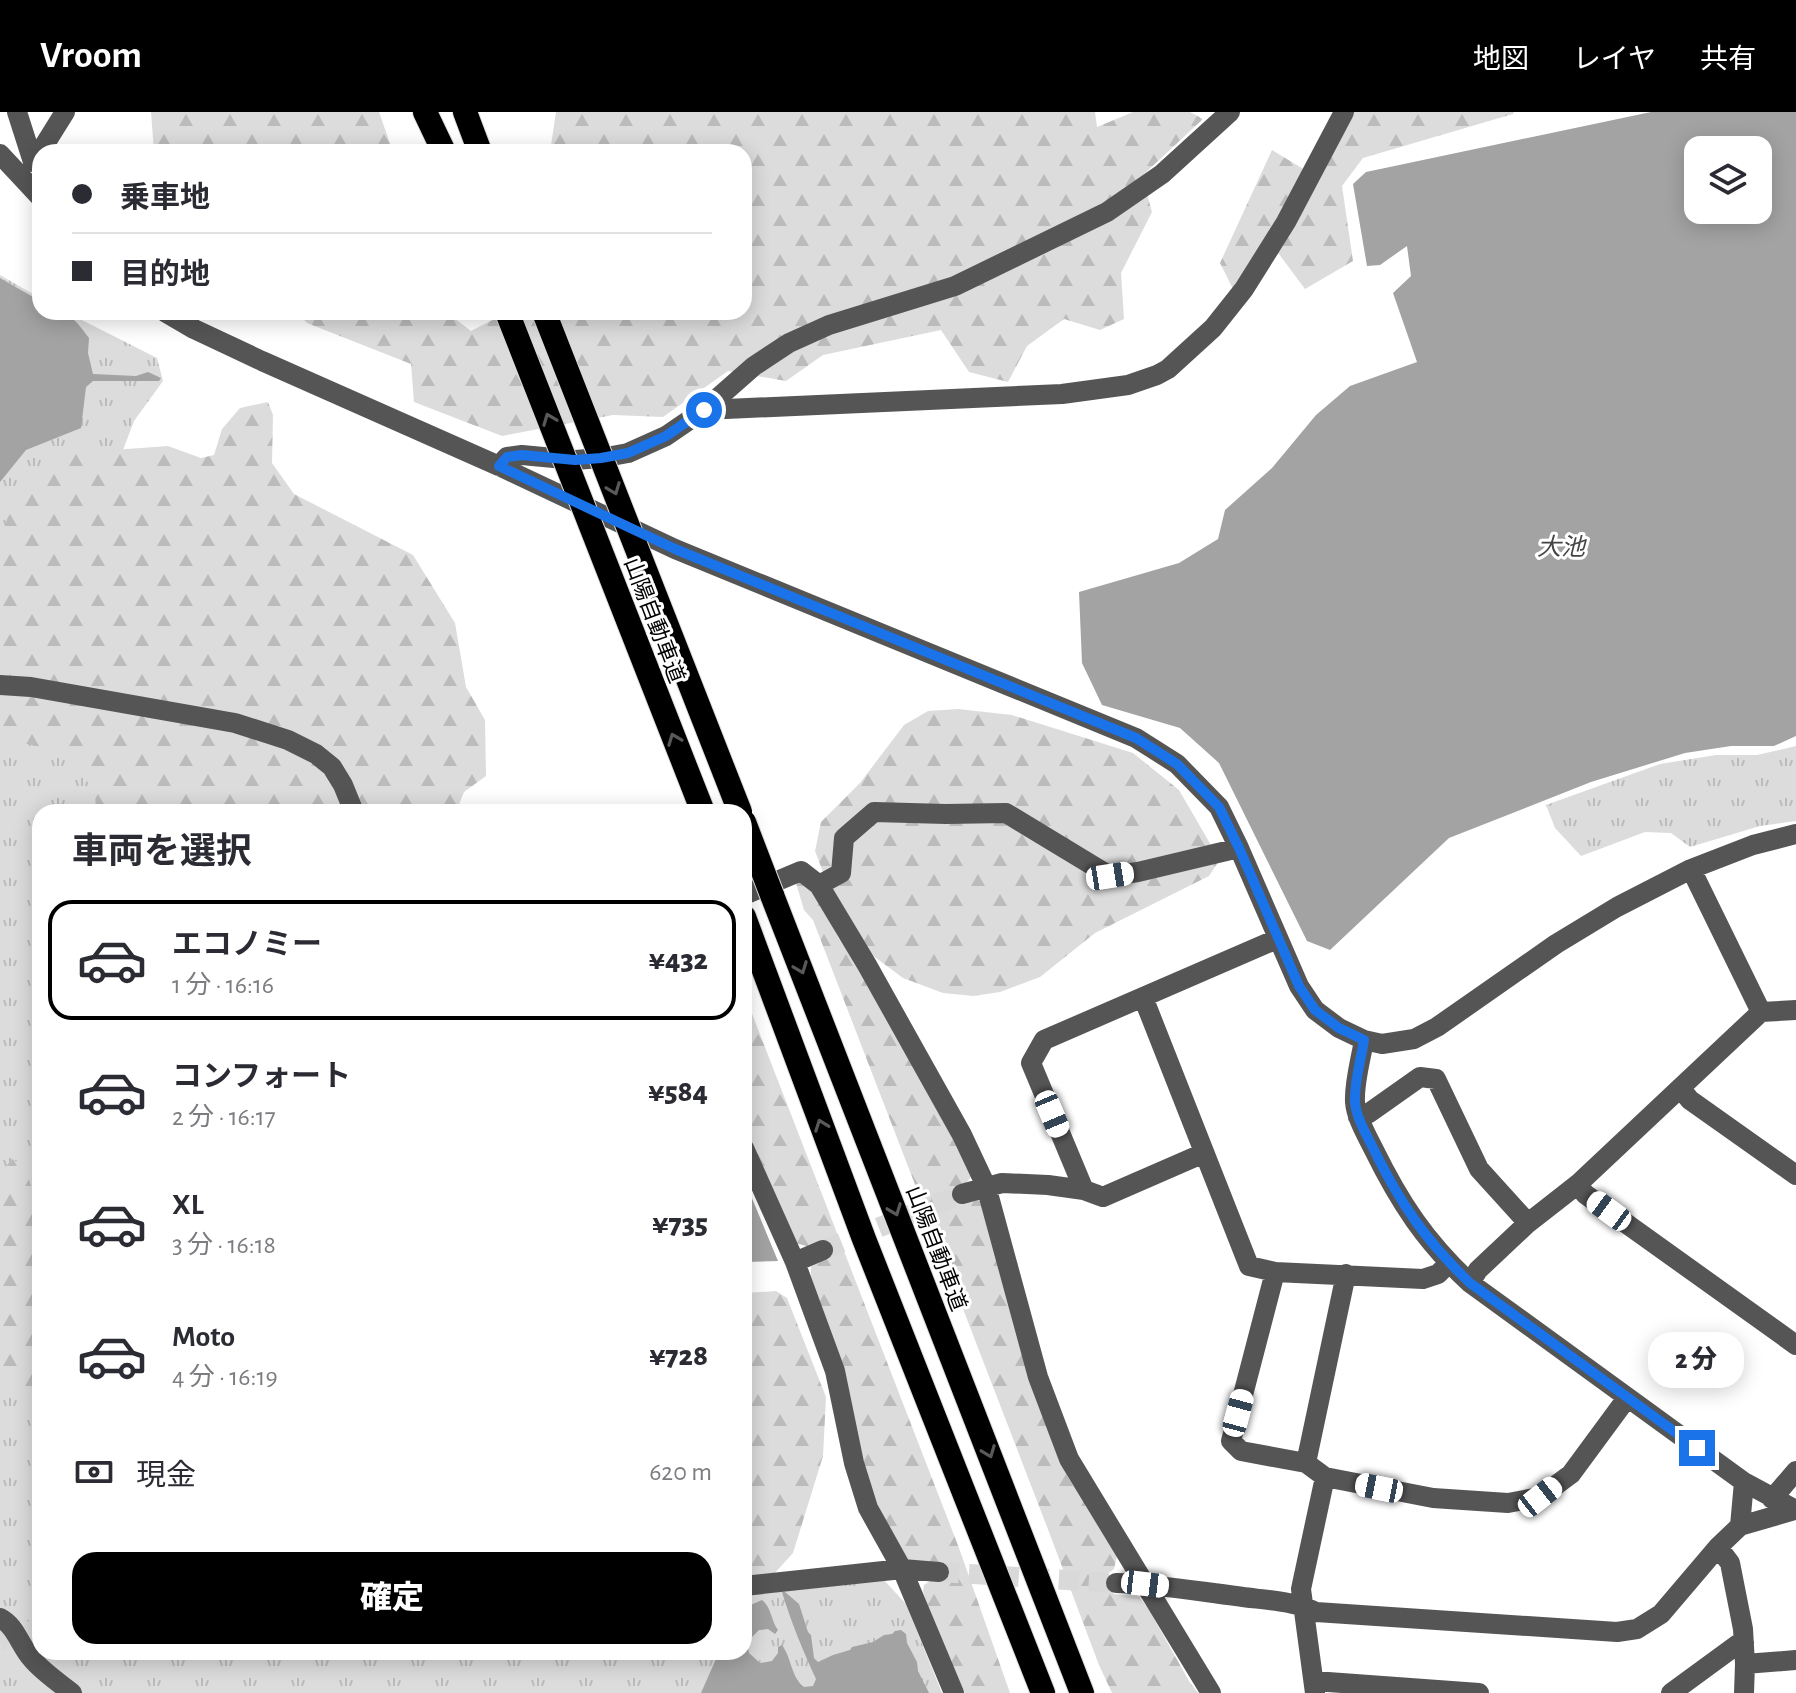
<!DOCTYPE html>
<html lang="ja">
<head>
<meta charset="utf-8">
<style>
	:root { --surface:#fff; --page:#f2f2f3; --text:#2b2b33; --muted:#7c7c81; --line:#e1e1e2; --accent:#000 }
	body { margin:0; font-family:"Alegreya Sans","Noto Sans JP",sans-serif; background:var(--page); color:var(--text); height:100vh; display:flex; flex-direction:column; font-size:30px; white-space:nowrap }
	* { box-sizing:border-box; margin:0 }
	p { font-size:26px; color:var(--muted) }
	.icon { flex:none; width:44px; height:44px; fill:none; stroke:currentColor; stroke-width:2; stroke-linecap:round; stroke-linejoin:round }
	.map { position:relative; flex:1; overflow:hidden }
	.side { position:absolute; left:32px; top:692px; width:720px; height:856px; display:flex; flex-direction:column; background:var(--surface); border-radius:24px; box-shadow:0 4px 20px #0003 }
	.side>* { flex:none }
	.guide { position:absolute; left:32px; top:32px; width:720px; height:176px; border-radius:24px; box-shadow:0 4px 20px #0003; display:grid; align-content:center; height:176px; padding:0 40px; background:var(--surface) }
	.tools { position:absolute; left:1684px; top:24px; display:grid; gap:16px }
	.tools a { display:grid; place-items:center; width:88px; height:88px; border-radius:16px; background:var(--surface); box-shadow:0 4px 20px #0003; font-size:40px }
	.end { position:absolute; width:36px; height:36px; margin:-18px; border:10px solid #1a73e8; background:#fff; box-shadow:0 0 0 4px #fff }
	.from { border-radius:50% }
	.bubble { position:absolute; height:56px; border-radius:24px; background:var(--surface); box-shadow:0 4px 20px #0003; font-size:26px; font-weight:800; line-height:56px; text-align:center }
	.car { position:absolute; width:24px; height:48px; margin:-24px -12px; border-radius:10px; box-shadow:0 0 6px 2px #0007; background:linear-gradient(#fff 24%,#345 0 40%,#fff 0 76%,#345 0 86%,#fff 0) }
	.guide b { display:flex; align-items:center; gap:28px; height:76px; font-size:30px }
	.guide b+b { border-top:2px solid var(--line) }
	.guide i { width:20px; height:20px; background:var(--text) }
	ul { padding:0; list-style:none }
	li { display:flex; align-items:center; gap:24px; height:120px; margin:0 16px 12px; padding:0 24px; border:4px solid transparent; border-radius:24px }
	li div { flex:1 }
	li b { display:block; font-size:30px }
	li em { font-style:normal; font-weight:800 }
	li.on { border-color:var(--accent) }
	li>.icon { width:72px; height:72px; stroke-width:1.5 }
	h2 { padding:0 40px; font-size:36px; line-height:96px }
	.pay { display:flex; align-items:center; gap:20px; height:88px; padding:0 40px; font-size:30px }
	.pay p { margin-inline-start:auto }
	.cta { display:flex; gap:16px; margin-top:auto; padding:16px 40px }
	.cta a { flex:1; height:92px; border-radius:24px; background:var(--accent); color:#fff; font-size:32px; font-weight:800; line-height:92px; text-align:center }
	header { display:flex; align-items:center; gap:48px; box-sizing:border-box; height:112px; padding:0 40px; background:var(--accent); color:#fff }
	header strong { font-size:38px }
	nav { display:flex; gap:44px; margin-inline-start:auto; font-size:28px }
	.map>svg:first-child { display:block }
	.grass { fill:url(#grass-tufts) }
	.forest { fill:url(#forest-firs) }
	.water { fill:#a3a3a3; fill-rule:evenodd }
	.lines { fill:none; stroke-linecap:round; stroke-linejoin:round }
	.minor-tunnel { stroke:#d9d9d9; stroke-width:20; stroke-dasharray:20 10; stroke-linecap:butt }
	.highway-casing { stroke:#dbdbdb; stroke-width:26 }
	.minor { stroke:#555; stroke-width:20 }
	.highway { stroke:#000; stroke-width:24 }
	.highway-bridge-casing { stroke:#dbdbdb; stroke-width:26; stroke-linecap:butt }
	.highway-bridge { stroke:#000; stroke-width:24 }
	.oneway { stroke:#595959 }
	.route { stroke:#1a73e8; stroke-width:10 }
	.labels { text-anchor:middle; stroke-width:6; stroke-linejoin:round; paint-order:stroke }
	.street-label { font-size:22px; fill:#000; stroke:#fff }
	.water-label { font-size:24px; font-style:italic; fill:#444; stroke:#fff }
</style>
</head>
<body>
<header>
<strong>Vroom</strong>
<nav><a>地図</a><a>レイヤ</a><a>共有</a></nav>
</header>
<div class="map">
<svg width="1796" height="1581" viewBox="0 0 1796 1581">
	<defs>
		<pattern id="grass-tufts" width="24" height="20" patternUnits="userSpaceOnUse" patternTransform="scale(2)"><rect width="24" height="20" fill="#dcdcdc"/><path d="M3 7l-1-3M5 7V3M7 7l1-3M15 17l-1-3M17 17v-4M19 17l1-3" fill="none" stroke="#bbb"/></pattern>
		<pattern id="forest-firs" width="22" height="20" patternUnits="userSpaceOnUse" patternTransform="scale(2)"><rect width="22" height="20" fill="#dcdcdc"/><path d="M5 1l3.5 6h-7zM16 11l3.5 6h-7z" fill="#bbb"/></pattern>
	</defs>
	<rect width="100%" height="100%" fill="#fff"/>
	<path class="grass" d="M 0,163 L 40,186 L 40,200 L 66,200 L 157,246 L 163,269 L 134,309 L 123,338 L 130,700 L 40,700 L 40,1540 L 744,1540 L 744,1477 L 883,1467 L 906,1492 L 942,1581 L 0,1581 Z
		M 1796,634 L 1796,709 L 1760,714 L 1690,735 L 1671,721 L 1645,720 L 1581,744 L 1555,716 L 1546,693 L 1660,652 L 1716,643 L 1757,643 Z"/>
	<path class="forest" d="M 151,0 L 379,0 L 393,40 L 154,40 Z
		M 556,0 L 1095,0 L 1097,15 L 1133,0 L 1190,0 L 1203,7 L 1142,64 L 1152,100 L 1121,161 L 1124,207 L 1100,218 L 1064,207 L 1027,234 L 1008,270 L 969,260 L 941,218 L 823,243 L 786,269 L 728,259 L 663,305 L 613,303 L 502,324 L 414,290 L 411,252 L 307,211 L 297,200 L 446,200 L 471,219 L 508,200 L 744,200 L 744,40 L 550,40 Z
		M 1336,0 L 1514,0 L 1513,2 L 1363,46 L 1342,74 L 1353,149 L 1305,177 L 1267,126 L 1233,177 L 1220,151 L 1272,38 L 1305,58 Z
		M 268,290 L 273,303 L 272,351 L 294,382 L 413,443 L 455,511 L 466,575 L 485,608 L 486,664 L 464,680 L 456,700 L 96,700 L 95,682 L 72,645 L 45,636 L 0,626 L 0,433 L 11,392 L 31,361 L 72,341 L 168,334 L 201,346 L 214,343 L 222,317 L 240,296 Z
		M 958,597 L 1012,603 L 1133,641 L 1179,678 L 1215,740 L 1217,752 L 1209,764 L 1095,821 L 1040,865 L 1000,880 L 973,884 L 943,881 L 903,866 L 868,840 L 835,792 L 815,739 L 821,710 L 860,671 L 904,613 L 928,599 Z
		M 796,771 L 802,771 L 816,779 L 838,825 L 867,866 L 937,991 L 971,1065 L 967,1070 L 975,1086 L 981,1090 L 1001,1164 L 1118,1440 L 1114,1457 L 1107,1462 L 1114,1482 L 1139,1485 L 1148,1496 L 1189,1569 L 1198,1581 L 1112,1581 L 1099,1553 L 1049,1420 L 813,808 L 804,798 Z
		M 744,881 L 959,1436 L 1010,1581 L 965,1581 L 930,1504 L 923,1479 L 924,1473 L 930,1469 L 905,1448 L 894,1434 L 875,1387 L 862,1348 L 811,1164 L 811,1155 L 816,1149 L 810,1135 L 795,1131 L 744,1015 Z
		M 12,1047 L 25,1055 L 36,1091 L 40,1093 L 40,1305 L 0,1264 L 0,1062 Z
		M 776,1179 L 787,1186 L 826,1285 L 823,1344 L 793,1441 L 773,1463 L 744,1479 L 744,1181 Z"/>
	<path class="water" d="M 1651,0 L 1796,0 L 1796,624 L 1774,634 L 1731,634 L 1685,641 L 1591,670 L 1449,726 L 1330,838 L 1307,829 L 1219,651 L 1180,616 L 1102,593 L 1082,551 L 1079,480 L 1179,451 L 1218,427 L 1225,398 L 1272,356 L 1316,303 L 1350,274 L 1417,250 L 1393,181 L 1411,164 L 1407,134 L 1380,153 L 1367,154 L 1353,72 L 1366,60 ZM 1758,38 L 1758,98 L 1698,98 L 1698,38 Z
		M 0,166 L 40,189 L 40,200 C 69,200 72,203 89,226 L 88,241 L 93,262 L 136,264 L 148,260 L 161,266 L 159,269 L 93,269 L 86,275 L 81,316 L 26,338 L 0,370 Z
		M 744,1067 L 778,1149 L 744,1150 Z
		M 782,1480 L 785,1480 L 799,1492 L 808,1520 L 811,1523 L 814,1546 L 818,1550 L 833,1543 L 850,1538 L 852,1535 L 873,1530 L 884,1523 L 892,1522 L 895,1519 L 901,1518 L 906,1522 L 907,1531 L 917,1550 L 918,1559 L 929,1581 L 701,1581 L 719,1540 L 744,1540 L 744,1496 L 762,1488 C 772,1496 771,1509 778,1518 L 775,1522 L 768,1517 L 759,1518 L 747,1530 L 749,1541 L 760,1551 L 772,1549 L 778,1541 L 778,1535 L 782,1533 C 792,1547 791,1565 804,1575 L 813,1574 L 816,1567 C 803,1539 791,1510 782,1480 Z"/>
	<g class="lines">
		<path class="minor-tunnel" d="M 823,1138 L 962,1082
			M 939,1460 L 1116,1471
			M 0,1529 L 40,1516"/>
		<defs>
			<path id="highway" d="M 425,0 L 444,40
				M 465,0 L 480,40
				M 772,783 L 1082,1581
				M 744,805 L 864,1127 L 1043,1581"/>
		</defs>
		<use href="#highway" class="highway-casing"/>
		<path class="minor" d="M 17,0 L 33,50
			M 40,40 L 65,0
			M 0,42 L 40,85
			M 165,200 L 194,217 L 262,249 L 499,354 L 675,437 L 1136,626 L 1177,652 L 1219,695 L 1239,736 L 1299,874 L 1315,898 L 1339,916 L 1364,928 L 1382,932 L 1414,927 L 1437,915 L 1556,832 L 1617,795 L 1691,757 L 1753,733 L 1796,722
			M 704,298 L 1062,282 L 1128,273 L 1157,263 L 1168,257 L 1213,216 L 1244,177 L 1286,110 L 1344,0
			M 499,354 L 507,345 L 522,343 L 575,348 L 601,346 L 628,341 L 666,324 L 704,298 L 754,254 L 789,231 L 829,213 L 955,174 L 1107,100 L 1162,62 L 1230,0
			M 0,573 L 31,575 L 235,611 L 288,628 L 316,642 L 332,655 L 343,673 L 354,700
			M 1691,757 L 1761,900
			M 819,773 L 841,761 L 844,726 L 874,700 L 946,702 L 1006,701 L 1110,764 L 1138,760 L 1239,736
			M 744,783 L 801,759 L 819,773 L 867,853 L 962,1023 L 986,1074 L 1038,1265 L 1069,1347 L 1211,1581
			M 1143,885 L 1249,1154 L 1275,1160 L 1423,1167 L 1438,1162 L 1449,1151
			M 1364,928 C 1361,947 1354,970 1355,990 C 1356,1005 1366,1022 1373,1036 C 1400,1091 1425,1129 1470,1171 L 1744,1370 L 1796,1398
			M 1680,976 L 1690,988 L 1796,1063
			M 1358,1005 L 1369,1001 L 1420,965 L 1436,967 L 1479,1057 L 1528,1111
			M 744,1036 L 795,1150 L 835,1259 L 854,1351 L 868,1396 L 902,1457 L 954,1581
			M 1204,1041 L 1103,1085 L 1084,1078 L 1031,951 L 1044,928 L 1277,827
			M 1578,1072 L 1585,1082 L 1796,1233
			M 962,1082 L 1002,1071 L 1048,1073 L 1084,1078
			M 795,1150 L 823,1138
			M 1275,1160 L 1231,1329 L 1241,1339 L 1306,1351
			M 1346,1162 L 1306,1351 L 1325,1365 L 1433,1386 L 1508,1391 L 1540,1385 L 1571,1362 L 1627,1286
			M 1470,1171 L 1478,1158 L 1528,1111 L 1578,1072 L 1761,900 L 1796,898
			M 1772,1387 L 1796,1359
			M 1740,1414 L 1795,1398
			M 1718,1435 L 1730,1451 L 1743,1517 L 1745,1552 L 1744,1581
			M 1116,1471 C 1156,1472 1196,1479 1236,1484 C 1262,1488 1292,1488 1316,1500 L 1617,1520 L 1637,1517 L 1661,1502 L 1718,1435 L 1740,1414 L 1744,1370
			M 744,1474 L 902,1457 L 939,1460
			M 0,1506 C 16,1514 20,1534 32,1547 C 43,1560 58,1570 72,1581
			M 1745,1552 L 1796,1548
			M 1314,1569 L 1479,1581
			M 1315,1581 L 1301,1477 L 1325,1365
			M 1671,1581 L 1738,1532 L 1744,1531"/>
		<use href="#highway" class="highway"/>
		<defs>
			<path id="highway-bridge" d="M 507,200 L 703,700
				M 544,200 L 740,700
				M 744,710 L 772,783"/>
		</defs>
		<use href="#highway-bridge" class="highway-bridge-casing"/>
		<use href="#highway-bridge" class="highway-bridge"/>
	</g>
	<defs><path id="oneway-chevron" d="M-2-3.5L2.5 0L-2 3.5" fill="none" stroke-width="1.6" stroke-linecap="round" stroke-linejoin="round" transform="scale(2)"/></defs>
	<g class="oneway">
		<use href="#oneway-chevron" transform="translate(549 307) rotate(-111)"/>
		<use href="#oneway-chevron" transform="translate(614 377) rotate(69)"/>
		<use href="#oneway-chevron" transform="translate(674 627) rotate(-111)"/>
		<use href="#oneway-chevron" transform="translate(801 856) rotate(69)"/>
		<use href="#oneway-chevron" transform="translate(821 1013) rotate(-110)"/>
		<use href="#oneway-chevron" transform="translate(895 1098) rotate(69)"/>
		<use href="#oneway-chevron" transform="translate(989 1340) rotate(69)"/>
	</g>
	<g class="lines">
		<path class="route" d="M 704,298 L 666,324 L 628,341 L 601,346 L 575,348 L 522,343 L 507,345 L 499,354 L 675,437 L 1136,626 L 1177,652 L 1219,695 L 1239,736 L 1299,874 L 1315,898 L 1339,916 L 1364,928 C 1361,948 1354,970 1355,990 C 1356,1005 1366,1022 1373,1036 C 1400,1091 1425,1128 1470,1171 L 1697,1336"/>
	</g>
	<g class="labels">
		<g class="street-label">
			<text transform="translate(655 508) rotate(69)" y="8">山陽自動車道</text>
			<text transform="translate(937 1136) rotate(69)" y="8">山陽自動車道</text>
		</g>
		<g class="water-label">
			<text x="1561" y="443">大池</text>
		</g>
	</g>
</svg>
<div class="tools">
<a><svg class="icon" aria-label="layers" viewBox="0 0 24 24"><path d="M12 4l9 5-9 5-9-5zM3 14l9 5 9-5"/></svg></a>
</div>
<i class="end from" style="left:704px;top:298px"></i>
<i class="end" style="left:1697px;top:1336px"></i>
<div class="bubble" style="left:1648px;top:1220px;width:96px">2 分</div>
<i class="car" style="left:1110px;top:764px;rotate:81deg"></i>
<i class="car" style="left:1052px;top:1002px;rotate:157deg"></i>
<i class="car" style="left:1609px;top:1099px;rotate:306deg"></i>
<i class="car" style="left:1238px;top:1301px;rotate:15deg"></i>
<i class="car" style="left:1379px;top:1376px;rotate:281deg"></i>
<i class="car" style="left:1540px;top:1385px;rotate:52deg"></i>
<i class="car" style="left:1145px;top:1472px;rotate:97deg"></i>
<div class="guide">
<b><i class="from"></i>乗車地</b>
<b><i></i>目的地</b>
</div>
<section class="side">
<h2>車両を選択</h2>
<ul>
<li class="on"><svg class="icon" aria-label="car" viewBox="0 0 24 24"><path d="M5 17H2v-5l4-1 3-4h7l3 4 3 1v5h-3M9 17h6M6 11h13"/><circle cx="7" cy="17" r="2"/><circle cx="17" cy="17" r="2"/></svg><div><b>エコノミー</b><p>1 分 · 16:16</p></div><em>¥432</em></li>
<li><svg class="icon" aria-label="car" viewBox="0 0 24 24"><path d="M5 17H2v-5l4-1 3-4h7l3 4 3 1v5h-3M9 17h6M6 11h13"/><circle cx="7" cy="17" r="2"/><circle cx="17" cy="17" r="2"/></svg><div><b>コンフォート</b><p>2 分 · 16:17</p></div><em>¥584</em></li>
<li><svg class="icon" aria-label="car" viewBox="0 0 24 24"><path d="M5 17H2v-5l4-1 3-4h7l3 4 3 1v5h-3M9 17h6M6 11h13"/><circle cx="7" cy="17" r="2"/><circle cx="17" cy="17" r="2"/></svg><div><b>XL</b><p>3 分 · 16:18</p></div><em>¥735</em></li>
<li><svg class="icon" aria-label="car" viewBox="0 0 24 24"><path d="M5 17H2v-5l4-1 3-4h7l3 4 3 1v5h-3M9 17h6M6 11h13"/><circle cx="7" cy="17" r="2"/><circle cx="17" cy="17" r="2"/></svg><div><b>Moto</b><p>4 分 · 16:19</p></div><em>¥728</em></li>
</ul>
<div class="pay"><svg class="icon" aria-label="cash" viewBox="0 0 24 24"><path d="M3 7h18v10H3z"/><circle cx="12" cy="12" r="2"/></svg>現金<p>620 m</p></div>
<div class="cta"><a>確定</a></div>
</section>
</div>
</body>
</html>
